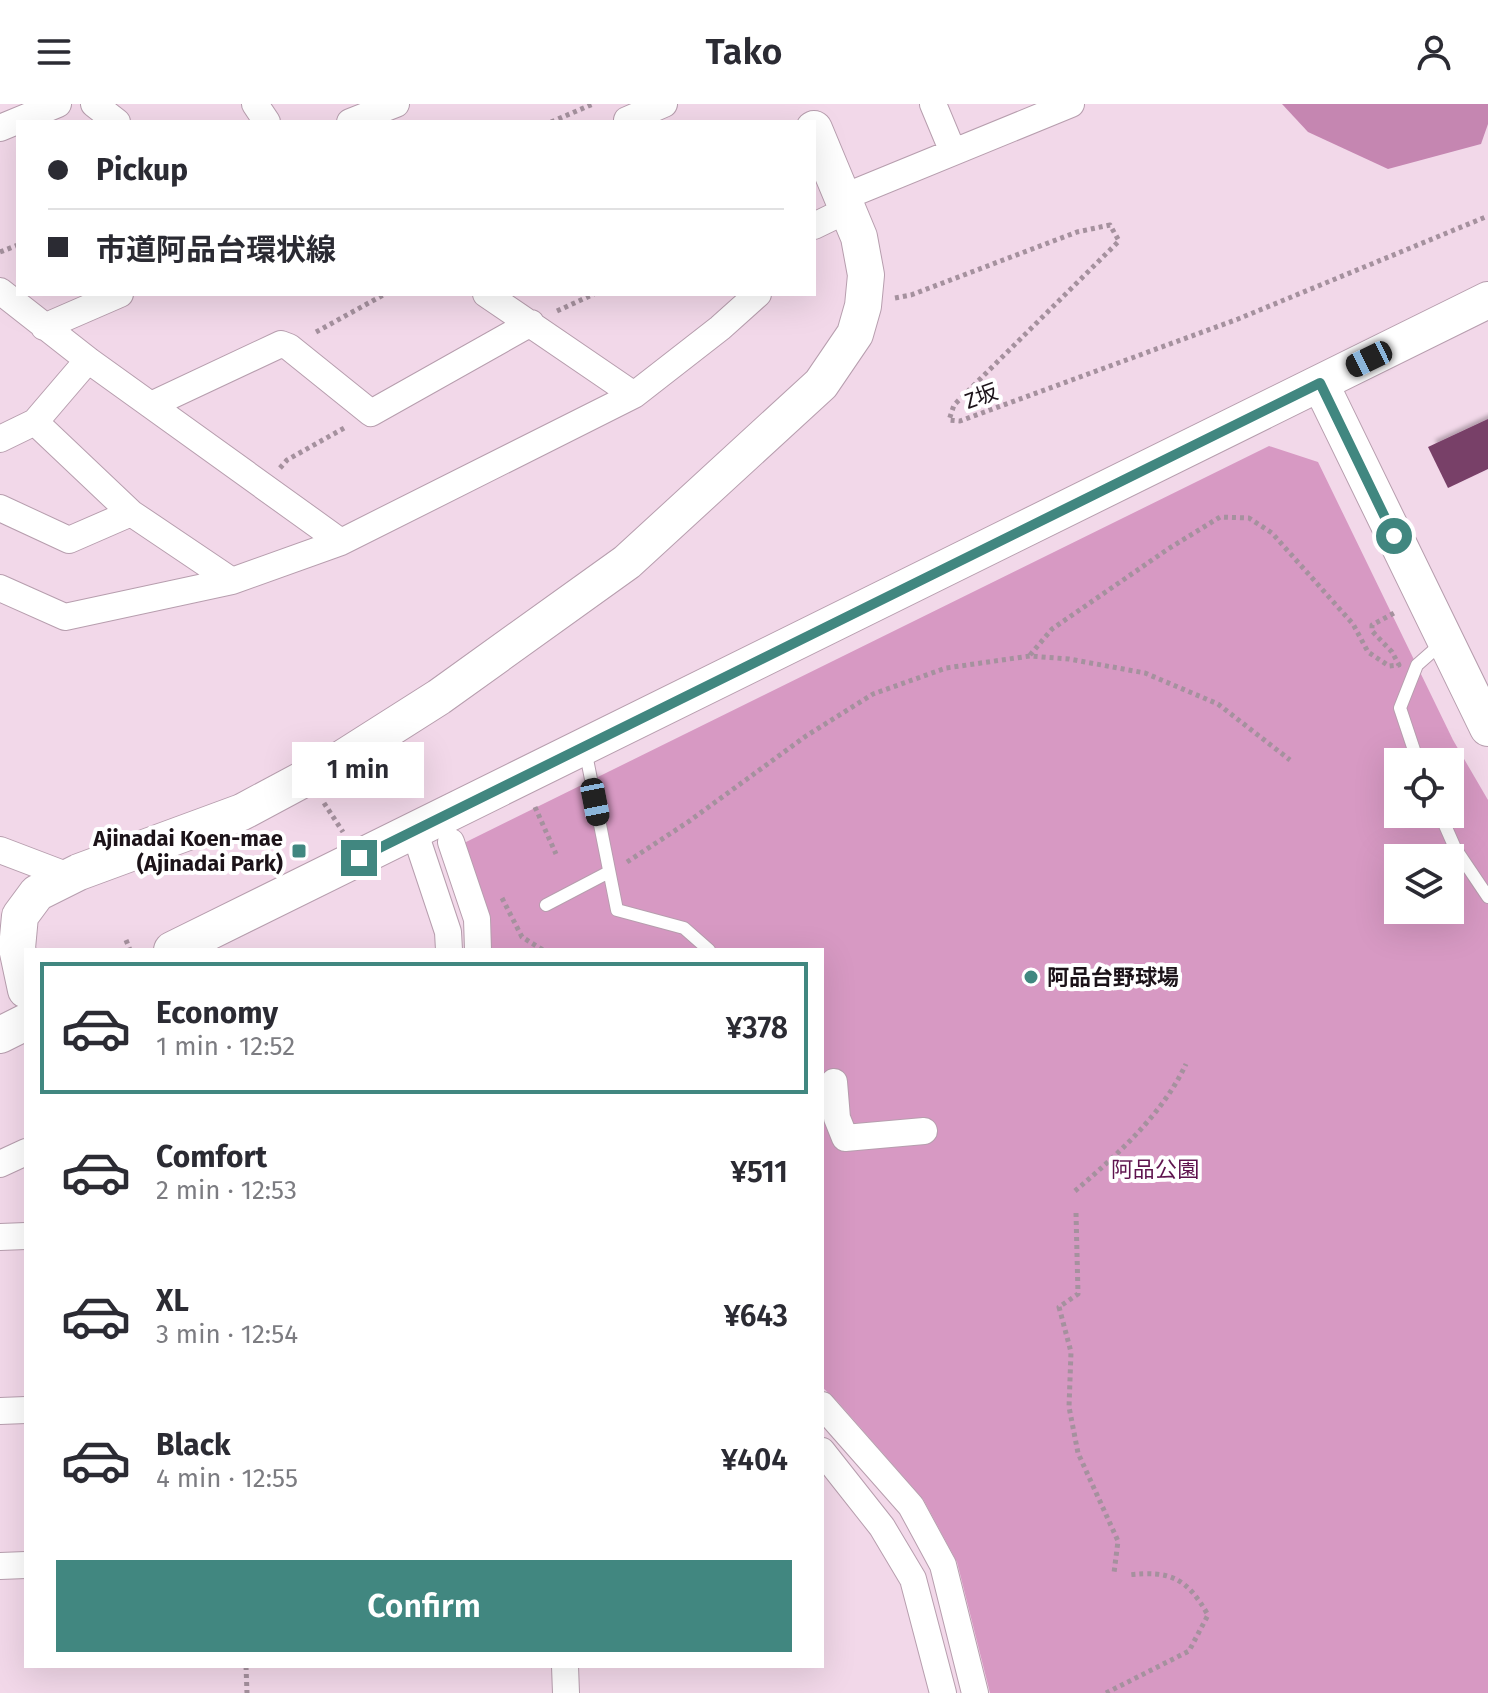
<!DOCTYPE html>
<html lang="en">
<head>
<meta charset="utf-8">
<style>
	:root { --surface:#fff; --page:#f2f2f3; --text:#2b2b33; --muted:#7c7c81; --line:#e1e1e2; --accent:#418780 }
	body { margin:0; font-family:"Fira Sans","Noto Sans JP",sans-serif; background:var(--page); color:var(--text); height:100vh; display:flex; flex-direction:column; font-size:30px; white-space:nowrap }
	* { box-sizing:border-box; margin:0 }
	p { font-size:26px; color:var(--muted) }
	.icon { flex:none; width:44px; height:44px; fill:none; stroke:currentColor; stroke-width:2; stroke-linecap:round; stroke-linejoin:round }
	.map { position:relative; flex:1; overflow:hidden }
	.drawer { position:absolute; left:24px; top:844px; width:800px; height:720px; display:flex; flex-direction:column; background:var(--surface); border-radius:0px; box-shadow:0 8px 32px #0002 }
	.drawer>* { flex:none }
	.guide { position:absolute; left:16px; top:16px; width:800px; height:176px; border-radius:0px; box-shadow:0 8px 32px #0002; display:grid; align-content:center; height:176px; padding:0 32px; background:var(--surface) }
	.controls { position:absolute; left:1384px; top:644px; display:grid; gap:16px }
	.controls a { display:grid; place-items:center; width:80px; height:80px; border-radius:0px; background:var(--surface); box-shadow:0 8px 32px #0002; font-size:40px }
	.end { position:absolute; width:36px; height:36px; margin:-18px; border:10px solid #418780; background:#fff; box-shadow:0 0 0 4px #fff }
	.from { border-radius:50% }
	.bubble { position:absolute; height:56px; border-radius:0px; background:var(--surface); box-shadow:0 8px 32px #0002; font-size:26px; font-weight:600; line-height:56px; text-align:center }
	.car { position:absolute; width:24px; height:48px; margin:-24px -12px; border-radius:10px; box-shadow:0 0 6px 2px #0007; background:linear-gradient(#222 24%,#8ab4d8 0 40%,#222 0 76%,#8ab4d8 0 86%,#222 0) }
	.guide b { display:flex; align-items:center; gap:28px; height:76px; font-size:30px }
	.guide b+b { border-top:2px solid var(--line) }
	.guide i { width:20px; height:20px; background:var(--text) }
	ul { padding:14px 0 0; list-style:none }
	li { display:flex; align-items:center; gap:24px; height:132px; margin:0 16px 12px; padding:0 16px; border:4px solid transparent; border-radius:0px }
	li div { flex:1 }
	li b { display:block; font-size:30px }
	li em { font-style:normal; font-weight:600 }
	li.active { border-color:var(--accent) }
	li>.icon { width:72px; height:72px; stroke-width:1.5 }
	.cta { display:flex; gap:16px; margin-top:auto; padding:16px 32px }
	.cta a { flex:1; height:92px; border-radius:0px; background:var(--accent); color:#fff; font-size:32px; font-weight:600; line-height:92px; text-align:center }
	header { display:flex; justify-content:space-between; align-items:center; height:104px; padding:0 32px; background:var(--surface); font-size:36px; font-weight:600 }
	.map>svg:first-child { display:block }
	.green { fill:#d799c3; fill-rule:evenodd }
	.forest { fill:#c586b1 }
	.building { fill:#783f68; filter:url(#shadow) }
	.lines { fill:none; stroke-linecap:round; stroke-linejoin:round }
	.lane-casing { stroke:#b79eae; stroke-width:14 }
	.street-casing { stroke:#b79eae; stroke-width:28 }
	.secondary-casing { stroke:#b79eae; stroke-width:38 }
	.path { stroke:#a5919e; stroke-width:5; stroke-dasharray:4 4; stroke-linecap:butt }
	.lane { stroke:#fff; stroke-width:12 }
	.street { stroke:#fff; stroke-width:26 }
	.secondary { stroke:#fff; stroke-width:36 }
	.route { stroke:#418780; stroke-width:10 }
	.poi-dot { fill:#418780; stroke:#fff; stroke-width:3 }
	.labels { text-anchor:middle; stroke-width:8; stroke-linejoin:round; paint-order:stroke }
	.street-label { font-size:22px; fill:#1c1319; stroke:#fff }
	.poi-label { font-size:22px; font-weight:bold; fill:#1c1319; stroke:#fff; text-anchor:end }
	.park-label { font-size:22px; fill:#5f144e; stroke:#fff }
</style>
</head>
<body>
<header><svg class="icon" aria-label="menu" viewBox="0 0 24 24"><path d="M4 6h16M4 12h16M4 18h16"/></svg>Tako<svg class="icon" aria-label="person" viewBox="0 0 24 24"><circle cx="12" cy="8" r="4"/><path d="M4 21q1-7 8-7t8 7"/></svg></header>
<div class="map">
<svg width="1488" height="1589" viewBox="0 0 1488 1589">
	<defs>
		<filter id="shadow"><feDropShadow dx="7" dy="-7" stdDeviation="2" flood-color="#0004"/></filter>
	</defs>
	<rect width="100%" height="100%" fill="#f2d8e9"/>
	<path class="green" d="M 1269,342 L 1318,358 L 1453,636 L 1488,696 L 1488,1589 L 990,1589 L 957,1458 L 923,1395 L 837,1297 L 822,1283 L 822,846 L 489,846 L 464,739 ZM 1398,658 L 1450,658 L 1450,710 L 1398,710 ZM 1398,754 L 1450,754 L 1450,806 L 1398,806 Z"/>
	<path class="forest" d="M 1282,0 L 1488,0 L 1488,20 L 1481,40 L 1388,65 L 1308,28 Z"/>
	<path class="building" d="M 1488,315 L 1488,365 L 1448,384 L 1428,343 Z"/>
	<g class="lines">
		<defs>
			<path id="lane" d="M 585,645 L 617,806 L 684,824 L 709,846
				M 1418,658 L 1400,604 L 1417,561 L 1442,539
				M 1440,710 L 1455,744 L 1488,793
				M 546,801 L 609,768"/>
			<path id="street" d="M 94,0 L 117,18
				M 255,0 L 267,18
				M 933,0 L 953,48
				M 350,18 L 396,0
				M 628,18 L 627,16 L 664,0
				M 0,24 L 58,0
				M 844,93 L 1071,0
				M 814,122 L 849,105
				M 0,187 L 88,256 L 341,438 L 634,291 L 486,190
				M 44,223 L 120,190
				M 634,291 L 720,224 L 758,190
				M 151,301 L 281,240 L 289,243 L 371,309 L 531,219
				M 35,318 L 131,409
				M 0,335 L 35,318 L 88,256
				M 0,404 L 69,436 L 131,409 L 232,477
				M 0,484 L 65,513 L 232,477 L 341,438
				M 414,726 L 448,828 L 449,846
				M 451,738 L 477,815 L 478,846
				M 0,746 L 71,773
				M 834,978 L 837,1014 L 845,1034 L 924,1027
				M 0,1060 L 26,1048
				M 0,1133 L 26,1132
				M 822,1301 L 911,1402 L 943,1461 L 975,1589
				M 0,1307 L 26,1306
				M 822,1347 L 882,1423 L 913,1475 L 943,1589
				M 0,1462 L 26,1461
				M 565,1562 L 566,1589"/>
			<path id="secondary" d="M 1320,279 L 1488,624
				M 172,846 L 1488,196
				M 26,886 L 17,844 L 20,812 L 37,789 L 79,768 L 242,708 L 343,654 L 439,593 L 627,458 L 821,280 L 855,230 L 863,202 L 866,171 L 859,133 L 814,25
				M 0,931 L 26,918"/>
		</defs>
		<use href="#lane" class="lane-casing"/>
		<use href="#street" class="street-casing"/>
		<use href="#secondary" class="secondary-casing"/>
		<path class="path" d="M 551,18 L 593,0
			M 0,148 L 18,141
			M 895,194 L 911,191 L 1077,128 L 1110,121 L 1119,137 L 954,301 L 949,316 L 960,317 L 1238,215 L 1488,112
			M 557,207 L 594,190
			M 316,228 L 385,190
			M 280,364 L 287,356 L 346,323
			M 1030,551 L 1052,525 L 1168,445 L 1220,413 L 1249,414 L 1272,429 L 1353,520 L 1368,548 L 1389,562 L 1399,561 L 1392,548 L 1372,527 L 1372,521 L 1396,508
			M 324,699 L 343,728
			M 535,703 L 556,750
			M 627,758 L 688,718 L 806,632 L 873,590 L 946,564 L 1030,552 L 1069,555 L 1145,569 L 1218,600 L 1290,656
			M 502,794 L 522,833 L 543,846
			M 126,836 L 130,846
			M 1075,1087 C 1118,1050 1162,1011 1186,960
			M 1076,1109 L 1078,1190 L 1059,1203 L 1071,1248 L 1069,1303 L 1078,1349 L 1118,1437 L 1114,1469
			M 246,1562 L 247,1589
			M 1106,1589 L 1189,1547 L 1208,1511 C 1187,1474 1170,1466 1128,1471"/>
		<use href="#lane" class="lane"/>
		<use href="#street" class="street"/>
		<use href="#secondary" class="secondary"/>
	</g>
	<g class="lines">
		<path class="route" d="M 359,754 L 1320,279 L 1394,432"/>
	</g>
	<g class="poi-dot">
		<rect x="291" y="739" width="16" height="16" rx="4"/>
		<circle cx="1031" cy="873" r="8"/>
	</g>
	<g class="labels">
		<g class="street-label">
			<text transform="translate(981 292) rotate(-20)" y="8">Z坂</text>
		</g>
		<g class="poi-label">
			<text x="283" y="742">Ajinadai Koen-mae<tspan x="283" dy="25">(Ajinadai Park)</tspan></text>
			<text x="1047" y="881" text-anchor="start">阿品台野球場</text>
		</g>
		<g class="park-label">
			<text x="1155" y="1073">阿品公園</text>
		</g>
	</g>
</svg>
<div class="controls">
<a><svg class="icon" aria-label="locate" viewBox="0 0 24 24"><circle cx="12" cy="12" r="6"/><path d="M12 2v4M12 18v4M2 12h4M18 12h4"/></svg></a>
<a><svg class="icon" aria-label="layers" viewBox="0 0 24 24"><path d="M12 4l9 5-9 5-9-5zM3 14l9 5 9-5"/></svg></a>
</div>
<i class="end from" style="left:1394px;top:432px"></i>
<i class="end" style="left:359px;top:754px"></i>
<div class="bubble" style="left:292px;top:638px;width:132px">1 min</div>
<i class="car" style="left:1369px;top:255px;rotate:244deg"></i>
<i class="car" style="left:595px;top:698px;rotate:169deg"></i>
<div class="guide">
<b><i class="from"></i>Pickup</b>
<b><i></i>市道阿品台環状線</b>
</div>
<section class="drawer">
<ul>
<li class="active"><svg class="icon" aria-label="car" viewBox="0 0 24 24"><path d="M5 17H2v-5l4-1 3-4h7l3 4 3 1v5h-3M9 17h6M6 11h13"/><circle cx="7" cy="17" r="2"/><circle cx="17" cy="17" r="2"/></svg><div><b>Economy</b><p>1 min · 12:52</p></div><em>¥378</em></li>
<li><svg class="icon" aria-label="car" viewBox="0 0 24 24"><path d="M5 17H2v-5l4-1 3-4h7l3 4 3 1v5h-3M9 17h6M6 11h13"/><circle cx="7" cy="17" r="2"/><circle cx="17" cy="17" r="2"/></svg><div><b>Comfort</b><p>2 min · 12:53</p></div><em>¥511</em></li>
<li><svg class="icon" aria-label="car" viewBox="0 0 24 24"><path d="M5 17H2v-5l4-1 3-4h7l3 4 3 1v5h-3M9 17h6M6 11h13"/><circle cx="7" cy="17" r="2"/><circle cx="17" cy="17" r="2"/></svg><div><b>XL</b><p>3 min · 12:54</p></div><em>¥643</em></li>
<li><svg class="icon" aria-label="car" viewBox="0 0 24 24"><path d="M5 17H2v-5l4-1 3-4h7l3 4 3 1v5h-3M9 17h6M6 11h13"/><circle cx="7" cy="17" r="2"/><circle cx="17" cy="17" r="2"/></svg><div><b>Black</b><p>4 min · 12:55</p></div><em>¥404</em></li>
</ul>
<div class="cta"><a>Confirm</a></div>
</section>
</div>
</body>
</html>
